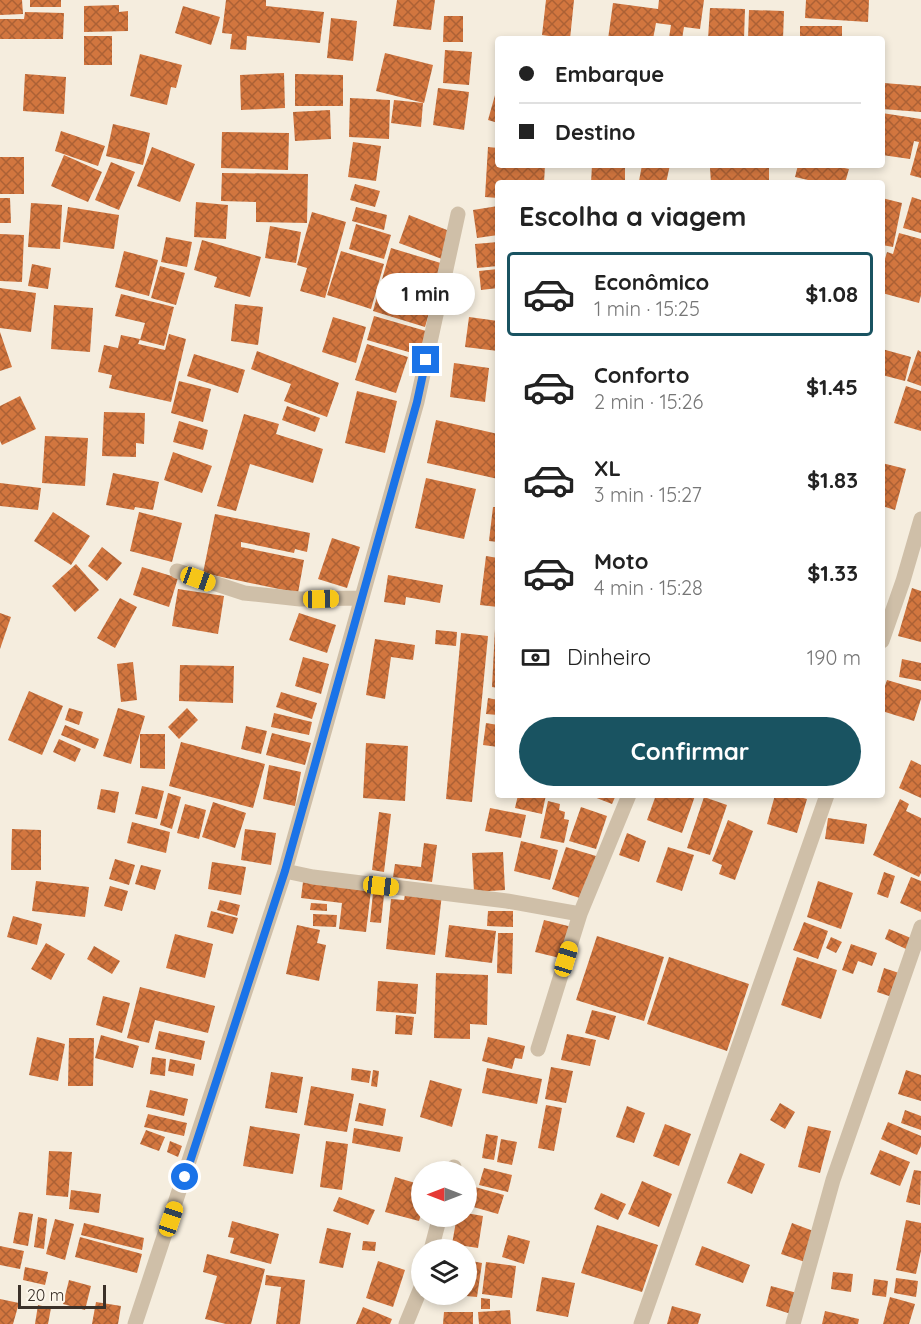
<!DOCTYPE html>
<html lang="pt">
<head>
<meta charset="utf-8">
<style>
	:root { --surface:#fff; --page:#f6f6f6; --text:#222; --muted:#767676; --line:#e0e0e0; --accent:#195361 }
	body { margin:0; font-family:Quicksand,sans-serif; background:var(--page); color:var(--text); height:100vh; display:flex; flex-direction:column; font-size:22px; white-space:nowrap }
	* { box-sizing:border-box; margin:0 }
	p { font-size:20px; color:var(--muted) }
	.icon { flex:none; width:33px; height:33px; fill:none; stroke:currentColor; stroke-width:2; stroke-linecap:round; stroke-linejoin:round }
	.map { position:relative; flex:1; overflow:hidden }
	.details { position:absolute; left:495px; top:180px; width:390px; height:618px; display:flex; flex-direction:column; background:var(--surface); border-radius:6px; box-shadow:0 3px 9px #0003 }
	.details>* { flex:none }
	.top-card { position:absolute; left:495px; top:36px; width:390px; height:132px; border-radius:6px; box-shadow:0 3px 9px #0003; display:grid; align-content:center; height:132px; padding:0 24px; background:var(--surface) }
	.needle { width:39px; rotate:270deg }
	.buttons { position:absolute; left:411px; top:1161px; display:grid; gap:12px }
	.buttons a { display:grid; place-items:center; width:66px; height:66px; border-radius:50%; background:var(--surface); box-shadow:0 3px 9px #0003; font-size:30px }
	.scale { position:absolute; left:18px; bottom:15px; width:88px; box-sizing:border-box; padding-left:6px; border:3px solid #3b3129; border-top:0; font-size:16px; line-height:21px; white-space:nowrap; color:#3b3129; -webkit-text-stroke:4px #fcf6eb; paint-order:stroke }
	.end { position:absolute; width:27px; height:27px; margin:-14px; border:8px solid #1a73e8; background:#fff; box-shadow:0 0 0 3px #fff }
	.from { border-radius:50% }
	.bubble { position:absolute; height:42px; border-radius:21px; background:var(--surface); box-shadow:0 3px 9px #0003; font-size:20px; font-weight:800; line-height:42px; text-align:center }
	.car { position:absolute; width:18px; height:36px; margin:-18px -9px; border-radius:8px; box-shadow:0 0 4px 2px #0007; background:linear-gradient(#f5c518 24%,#345 0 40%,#f5c518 0 76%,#345 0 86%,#f5c518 0) }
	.top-card b { display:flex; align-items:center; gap:21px; height:57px; font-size:22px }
	.top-card b+b { border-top:2px solid var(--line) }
	.top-card i { width:15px; height:15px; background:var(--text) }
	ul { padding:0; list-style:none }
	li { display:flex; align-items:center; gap:18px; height:84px; margin:0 12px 9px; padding:0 12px; border:3px solid transparent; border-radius:6px }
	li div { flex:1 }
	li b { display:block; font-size:22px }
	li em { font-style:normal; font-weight:800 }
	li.selected { border-color:var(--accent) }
	li>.icon { width:54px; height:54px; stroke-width:1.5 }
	h2 { padding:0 24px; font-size:27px; line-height:72px }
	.pay { display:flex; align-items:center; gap:15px; height:66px; padding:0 24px; font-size:22px }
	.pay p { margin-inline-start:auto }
	.action { display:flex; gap:12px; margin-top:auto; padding:12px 24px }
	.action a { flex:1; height:69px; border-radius:36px; background:var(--accent); color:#fff; font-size:24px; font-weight:800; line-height:69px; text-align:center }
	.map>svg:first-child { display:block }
	.building { fill:url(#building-cross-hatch) }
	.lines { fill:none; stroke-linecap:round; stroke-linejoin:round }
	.minor { stroke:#cfbfa8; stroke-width:15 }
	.route { stroke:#1a73e8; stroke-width:8 }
</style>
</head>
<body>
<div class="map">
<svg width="921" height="1324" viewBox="0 0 921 1324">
	<defs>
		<pattern id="building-cross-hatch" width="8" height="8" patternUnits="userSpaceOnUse" patternTransform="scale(1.5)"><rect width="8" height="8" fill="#d2763f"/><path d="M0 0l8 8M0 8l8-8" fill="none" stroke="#ac6135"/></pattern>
	</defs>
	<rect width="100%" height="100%" fill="#f5edde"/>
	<path class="building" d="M 0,0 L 22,0 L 23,14 L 0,15 Z
		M 30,0 L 61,0 L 61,7 L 30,7 Z
		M 226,0 L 266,0 L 266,6 L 324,12 L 320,43 L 247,36 L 246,50 L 230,49 L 232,34 L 222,33 Z
		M 397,0 L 435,0 L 431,30 L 393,26 Z
		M 546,0 L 574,0 L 570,39 L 542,35 Z
		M 659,0 L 704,0 L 700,29 L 684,27 L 682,39 L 675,39 L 669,38 L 671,25 L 656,23 L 653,39 L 608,39 L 613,3 L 658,9 Z
		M 806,0 L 869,0 L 868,22 L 805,18 Z
		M 119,5 L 119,12 L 128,11 L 128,31 L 84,32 L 84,6 Z
		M 183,6 L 220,17 L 211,45 L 175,33 Z
		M 710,8 L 745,9 L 744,39 L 708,39 Z
		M 749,10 L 784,11 L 783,39 L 748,39 Z
		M 25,12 L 64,13 L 63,39 L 0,39 L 0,19 L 24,19 Z
		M 444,16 L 463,16 L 463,42 L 443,42 Z
		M 331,18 L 357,21 L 353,61 L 327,58 Z
		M 800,26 L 842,26 L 842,39 L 800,39 Z
		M 84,36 L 112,36 L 112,65 L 84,65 Z
		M 445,50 L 472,52 L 469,85 L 443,83 Z
		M 385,53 L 433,65 L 424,103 L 376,91 Z
		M 140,54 L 182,65 L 176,88 L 171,87 L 167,105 L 130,96 Z
		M 284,73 L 285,108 L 241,110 L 240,75 Z
		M 25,74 L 66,77 L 64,114 L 23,111 Z
		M 295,74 L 343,75 L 343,106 L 295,106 Z
		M 884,83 L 921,86 L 921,112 L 882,109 Z
		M 438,88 L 469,92 L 464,130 L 433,125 Z
		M 497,88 L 498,88 L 498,123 L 488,120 Z
		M 350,98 L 390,100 L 389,139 L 349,137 Z
		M 394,100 L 423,103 L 421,127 L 391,123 Z
		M 330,110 L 331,139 L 295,141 L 293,112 Z
		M 882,113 L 921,119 L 921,178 L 910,175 L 919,142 L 914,141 L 910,159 L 882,155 Z
		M 113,124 L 150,133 L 143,165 L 106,156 Z
		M 61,131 L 105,146 L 98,166 L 55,151 Z
		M 222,132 L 289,133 L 288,170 L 221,168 Z
		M 353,142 L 381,146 L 376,181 L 348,177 Z
		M 152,147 L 195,164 L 180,202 L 137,186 Z
		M 488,147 L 498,148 L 498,165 L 545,165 L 544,183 L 498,183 L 498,198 L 485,197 Z
		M 64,155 L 102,172 L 88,202 L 51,186 Z
		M 0,157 L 24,157 L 24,194 L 0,194 Z
		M 111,162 L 135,172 L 119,210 L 95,200 Z
		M 592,165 L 625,165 L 625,183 L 591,183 Z
		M 642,165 L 670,165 L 666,183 L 639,181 Z
		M 798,165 L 830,165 L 849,169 L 845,183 L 821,183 L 795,177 Z
		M 769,167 L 769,183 L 711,183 L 710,168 Z
		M 222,173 L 308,174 L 307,223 L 256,222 L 256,202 L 221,201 Z
		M 355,184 L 380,191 L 375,207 L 350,200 Z
		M 912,197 L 921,200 L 921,233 L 903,228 Z
		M 0,198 L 10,198 L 11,223 L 0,223 Z
		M 882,198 L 902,203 L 893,247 L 882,245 Z
		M 196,202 L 228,205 L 226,239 L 194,237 Z
		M 31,203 L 62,205 L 60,249 L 28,247 Z
		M 498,206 L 498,235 L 477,238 L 473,210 Z
		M 68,207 L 119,215 L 114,249 L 63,242 Z
		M 356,207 L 387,215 L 384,230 L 352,221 Z
		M 312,212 L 346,222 L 325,298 L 300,291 L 307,268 L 297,265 Z
		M 409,215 L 452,232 L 442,259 L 399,243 Z
		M 356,224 L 391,235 L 384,259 L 349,249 Z
		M 270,226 L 301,232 L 296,263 L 265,258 Z
		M 899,233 L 921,239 L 921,295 L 919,303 L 882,293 L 882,269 L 887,252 L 893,254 Z
		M 0,234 L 24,235 L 22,282 L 0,281 Z
		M 166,237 L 192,242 L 187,267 L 161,262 Z
		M 202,240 L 261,257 L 250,297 L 214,287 L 217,277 L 194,270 Z
		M 498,242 L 498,266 L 477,268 L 475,244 Z
		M 391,248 L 444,264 L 425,327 L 373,311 Z
		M 124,251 L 158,260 L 149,296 L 115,287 Z
		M 341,251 L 384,264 L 371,309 L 327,295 Z
		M 32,264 L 51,268 L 48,289 L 28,286 Z
		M 160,266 L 185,273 L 176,305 L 151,298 Z
		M 498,269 L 498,288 L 481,290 L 479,271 Z
		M 0,288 L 36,293 L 31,332 L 0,328 Z
		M 121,294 L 174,307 L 164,346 L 140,340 L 145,323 L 115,316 Z
		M 235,304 L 263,307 L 258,345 L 231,341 Z
		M 54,305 L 93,308 L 90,352 L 51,349 Z
		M 374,316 L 426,331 L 419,355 L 367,340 Z
		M 333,317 L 366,327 L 356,363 L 322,352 Z
		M 469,317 L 498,321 L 498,351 L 465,347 Z
		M 0,332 L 12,367 L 0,371 Z
		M 169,334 L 186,339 L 171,402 L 109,388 L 112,375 L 98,372 L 104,345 L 118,348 L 121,335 L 140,339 L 138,344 L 165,350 Z
		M 367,344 L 408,357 L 396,393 L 355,380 Z
		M 882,349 L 911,357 L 905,381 L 882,375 Z
		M 918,350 L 921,352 L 921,386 L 907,381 Z
		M 257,351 L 339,383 L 327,417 L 284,401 L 291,384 L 251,369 Z
		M 194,354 L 245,370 L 238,393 L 187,376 Z
		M 454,363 L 489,368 L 485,402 L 450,397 Z
		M 179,381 L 211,389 L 203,422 L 171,413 Z
		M 906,386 L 921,391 L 921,431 L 894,423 Z
		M 357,391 L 397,401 L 385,453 L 345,443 Z
		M 20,396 L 36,429 L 2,445 L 0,441 L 0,406 Z
		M 287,406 L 320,418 L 315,432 L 282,420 Z
		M 104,412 L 145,413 L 144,444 L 136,443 L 136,457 L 102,456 Z
		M 244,414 L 279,424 L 276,434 L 323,449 L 313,483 L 250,464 L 236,511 L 217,506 Z
		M 436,420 L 498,434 L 498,479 L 427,463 Z
		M 179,421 L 208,430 L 203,450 L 173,442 Z
		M 45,436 L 88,438 L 85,486 L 42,483 Z
		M 173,452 L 212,466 L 202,493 L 164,480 Z
		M 882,463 L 906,469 L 895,510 L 882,506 Z
		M 113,473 L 159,482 L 153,510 L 135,507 L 134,510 L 106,505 Z
		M 426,478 L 476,489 L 464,539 L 415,528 Z
		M 0,483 L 41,488 L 38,510 L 0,506 Z
		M 493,507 L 498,507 L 498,542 L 489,541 Z
		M 53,512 L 90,536 L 71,565 L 34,541 Z
		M 139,512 L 182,523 L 172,562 L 130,551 Z
		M 215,514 L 310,533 L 307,552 L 295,549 L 294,553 L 241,542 L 241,547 L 304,560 L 298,593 L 203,573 Z
		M 332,538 L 360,547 L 347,588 L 318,579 Z
		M 102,547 L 122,563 L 107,581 L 88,566 Z
		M 486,556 L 498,558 L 498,607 L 480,605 Z
		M 76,564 L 99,590 L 75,612 L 52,586 Z
		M 142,567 L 178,578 L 169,607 L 133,595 Z
		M 388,575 L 443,585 L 440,603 L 406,597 L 405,605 L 384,602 Z
		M 912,588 L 921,591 L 921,642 L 898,636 Z
		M 178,589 L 224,596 L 218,634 L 172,626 Z
		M 120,598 L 137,607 L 115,648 L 97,638 Z
		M 0,613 L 11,617 L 0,649 Z
		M 299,613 L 336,625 L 327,653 L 289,640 Z
		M 495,629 L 498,629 L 498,688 L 492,687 Z
		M 436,630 L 457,632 L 456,646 L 435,644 Z
		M 461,633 L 488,636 L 472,802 L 446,799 Z
		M 375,639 L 415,645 L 413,660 L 391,657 L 385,699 L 366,695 Z
		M 303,657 L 329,664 L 321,694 L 295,686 Z
		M 902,659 L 921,663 L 921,681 L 899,677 Z
		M 133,662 L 137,700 L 121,702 L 117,664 Z
		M 180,665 L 234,666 L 233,703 L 179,701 Z
		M 887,680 L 921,690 L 921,699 L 914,721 L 882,711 L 882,694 Z
		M 29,691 L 63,706 L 42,755 L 8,740 Z
		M 281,692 L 317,703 L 312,719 L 276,707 Z
		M 488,698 L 498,700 L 498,715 L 486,714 Z
		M 69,708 L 83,712 L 79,725 L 65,720 Z
		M 118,708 L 145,716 L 131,764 L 103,756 Z
		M 187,708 L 198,720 L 179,739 L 168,727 Z
		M 274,713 L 312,722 L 309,735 L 271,727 Z
		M 486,723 L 498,725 L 498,747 L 483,745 Z
		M 65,725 L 99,739 L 95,749 L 61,735 Z
		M 246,726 L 267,731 L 261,754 L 241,749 Z
		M 272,733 L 311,743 L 305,765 L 266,755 Z
		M 140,734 L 165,734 L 165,769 L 140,768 Z
		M 59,739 L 81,749 L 75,762 L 53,752 Z
		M 181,742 L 265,764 L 253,808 L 169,786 Z
		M 366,743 L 408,746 L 405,801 L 363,798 Z
		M 911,760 L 921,765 L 921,798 L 899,788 Z
		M 269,765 L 301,772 L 295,806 L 263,799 Z
		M 142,786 L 164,791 L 157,819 L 135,814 Z
		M 101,789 L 119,792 L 115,813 L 97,809 Z
		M 168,793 L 181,797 L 172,829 L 160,825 Z
		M 518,795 L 546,795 L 542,814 L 515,808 Z
		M 589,795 L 616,795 L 612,804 Z
		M 656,795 L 695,796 L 682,833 L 647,820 Z
		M 775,795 L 792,795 L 807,799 L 797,833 L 767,824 Z
		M 704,797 L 727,805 L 710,855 L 687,848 Z
		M 900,799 L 909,804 L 906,811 L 921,818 L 921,873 L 919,877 L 873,855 Z
		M 548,801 L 560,804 L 559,810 L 565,812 L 564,819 L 569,820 L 564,843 L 540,838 Z
		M 213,802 L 246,813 L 235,848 L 202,837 Z
		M 185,804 L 206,810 L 199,839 L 177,833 Z
		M 581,807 L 607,816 L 596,849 L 569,841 Z
		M 490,808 L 526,815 L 521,838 L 485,831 Z
		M 379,812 L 391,814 L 384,872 L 372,870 Z
		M 828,818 L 867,824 L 864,844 L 825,839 Z
		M 728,820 L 753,831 L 735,880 L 719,874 L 722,865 L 712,861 Z
		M 132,822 L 170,832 L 166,853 L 127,843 Z
		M 12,829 L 41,830 L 41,870 L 11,870 Z
		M 245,829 L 276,833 L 271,865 L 241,860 Z
		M 627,833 L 646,841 L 639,862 L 619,855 Z
		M 521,841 L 558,850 L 550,880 L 514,871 Z
		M 424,843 L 437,845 L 432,882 L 393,877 L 395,864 L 421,867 Z
		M 566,847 L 596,856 L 583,899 L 552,889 Z
		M 668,847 L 694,855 L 682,891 L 656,882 Z
		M 503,852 L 505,890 L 474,892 L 472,853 Z
		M 115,859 L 135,865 L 129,885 L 109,879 Z
		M 212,862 L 246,867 L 241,895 L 208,889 Z
		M 141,865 L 161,870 L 155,890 L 135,884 Z
		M 884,872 L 895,876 L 888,898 L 877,894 Z
		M 911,877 L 921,881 L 921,912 L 900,903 Z
		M 36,881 L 89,887 L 85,917 L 32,911 Z
		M 818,881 L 853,893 L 841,929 L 807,917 Z
		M 303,882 L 371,890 L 366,932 L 339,929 L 342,903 L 301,898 Z
		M 110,886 L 128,891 L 122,911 L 104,906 Z
		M 406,889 L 442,894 L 435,955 L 386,949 L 391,899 L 404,900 Z
		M 373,893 L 384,895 L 381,923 L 370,922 Z
		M 220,900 L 240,905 L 237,916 L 217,910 Z
		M 311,903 L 327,904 L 327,911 L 310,910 Z
		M 211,911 L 238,918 L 233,934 L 207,927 Z
		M 488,911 L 513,911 L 513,927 L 487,926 Z
		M 313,914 L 337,915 L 336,927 L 313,926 Z
		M 13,916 L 42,924 L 37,945 L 7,937 Z
		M 544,920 L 572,927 L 564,959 L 535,952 Z
		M 804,922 L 828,931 L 818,959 L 793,950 Z
		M 297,925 L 320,930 L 317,943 L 326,945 L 319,981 L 286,974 Z
		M 449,925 L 496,931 L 492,963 L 445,957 Z
		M 889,929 L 911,938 L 906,949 L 885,939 Z
		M 498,933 L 513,933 L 512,974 L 497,973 Z
		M 175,934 L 213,944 L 205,978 L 166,968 Z
		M 597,936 L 664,957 L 644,1021 L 576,1000 Z
		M 831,937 L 842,942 L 836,953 L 826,948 Z
		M 46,943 L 65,954 L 51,980 L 31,969 Z
		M 851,944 L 877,953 L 872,966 L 858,961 L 853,974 L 842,970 Z
		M 94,946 L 120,961 L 112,974 L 87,959 Z
		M 669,957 L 749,984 L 727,1051 L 647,1024 Z
		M 797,957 L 837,970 L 821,1019 L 781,1005 Z
		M 884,968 L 902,974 L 895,998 L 877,992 Z
		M 436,973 L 488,975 L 487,1025 L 470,1024 L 470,1039 L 434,1038 Z
		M 378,981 L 418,984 L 416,1014 L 376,1011 Z
		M 140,987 L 215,1006 L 208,1033 L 155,1020 L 149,1043 L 127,1038 Z
		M 103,996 L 130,1003 L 122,1033 L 96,1025 Z
		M 592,1010 L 616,1016 L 609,1040 L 585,1033 Z
		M 396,1015 L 414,1017 L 412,1035 L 395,1034 Z
		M 159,1031 L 205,1041 L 201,1060 L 155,1049 Z
		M 567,1034 L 596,1040 L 590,1066 L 561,1060 Z
		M 101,1035 L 139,1046 L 133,1068 L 95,1058 Z
		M 37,1037 L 65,1044 L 58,1081 L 29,1075 Z
		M 488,1037 L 525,1046 L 522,1059 L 515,1058 L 512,1069 L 482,1061 Z
		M 69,1038 L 94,1038 L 93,1086 L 68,1086 Z
		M 152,1057 L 166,1059 L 165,1076 L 150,1074 Z
		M 170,1059 L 195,1064 L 193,1076 L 168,1071 Z
		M 551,1067 L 573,1071 L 566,1103 L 545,1099 Z
		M 352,1068 L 371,1071 L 369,1083 L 351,1080 Z
		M 487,1068 L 542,1079 L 537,1104 L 482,1093 Z
		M 373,1070 L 379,1071 L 377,1087 L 371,1086 Z
		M 906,1070 L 921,1075 L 921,1101 L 898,1094 Z
		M 271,1072 L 303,1077 L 297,1113 L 265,1108 Z
		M 430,1080 L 462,1089 L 452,1127 L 420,1117 Z
		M 311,1086 L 354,1094 L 347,1132 L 304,1125 Z
		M 150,1090 L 188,1099 L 184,1116 L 146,1107 Z
		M 359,1103 L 386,1109 L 383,1126 L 355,1121 Z
		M 780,1103 L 795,1112 L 785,1129 L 770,1120 Z
		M 546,1105 L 562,1108 L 554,1151 L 538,1148 Z
		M 627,1106 L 645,1113 L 634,1143 L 616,1137 Z
		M 905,1110 L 921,1116 L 921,1130 L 901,1123 Z
		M 148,1114 L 187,1123 L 184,1136 L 144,1127 Z
		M 888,1122 L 921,1136 L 921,1146 L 917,1155 L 881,1139 Z
		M 665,1124 L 691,1134 L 679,1166 L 653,1156 Z
		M 250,1126 L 300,1134 L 293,1174 L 243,1166 Z
		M 808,1126 L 831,1131 L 820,1173 L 798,1167 Z
		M 354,1128 L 403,1137 L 400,1152 L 352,1143 Z
		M 146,1130 L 165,1137 L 159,1151 L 140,1144 Z
		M 486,1134 L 498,1136 L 494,1160 L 482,1158 Z
		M 501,1139 L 517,1142 L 512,1165 L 497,1162 Z
		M 170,1141 L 182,1146 L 178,1157 L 167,1152 Z
		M 326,1141 L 348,1144 L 342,1190 L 320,1187 Z
		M 880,1150 L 910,1162 L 900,1186 L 870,1174 Z
		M 49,1151 L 72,1152 L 68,1197 L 46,1195 Z
		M 740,1153 L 765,1164 L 752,1194 L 727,1183 Z
		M 484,1168 L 512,1175 L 508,1192 L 479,1185 Z
		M 914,1170 L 921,1171 L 920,1205 L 906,1202 Z
		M 395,1177 L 422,1185 L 422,1211 L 419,1221 L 385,1212 Z
		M 642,1181 L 672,1194 L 659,1227 L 628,1214 Z
		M 475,1187 L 504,1195 L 498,1214 L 470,1206 Z
		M 71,1190 L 101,1194 L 99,1213 L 69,1209 Z
		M 601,1193 L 626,1204 L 618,1220 L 594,1209 Z
		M 339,1197 L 375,1210 L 368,1225 L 333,1211 Z
		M 19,1212 L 33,1214 L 28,1246 L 13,1243 Z
		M 466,1213 L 483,1216 L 478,1248 L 452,1244 L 457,1216 L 466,1216 Z
		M 38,1217 L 47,1219 L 44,1249 L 34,1247 Z
		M 55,1219 L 74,1224 L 65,1260 L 46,1254 Z
		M 906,1220 L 921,1223 L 921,1251 L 916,1274 L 896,1270 Z
		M 232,1221 L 279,1234 L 271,1264 L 230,1253 L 234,1238 L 228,1237 Z
		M 84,1223 L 144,1238 L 142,1250 L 81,1235 Z
		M 792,1223 L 816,1232 L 805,1262 L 781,1254 Z
		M 597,1225 L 658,1245 L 642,1292 L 581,1273 Z
		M 327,1228 L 351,1233 L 343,1268 L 319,1263 Z
		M 508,1235 L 530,1241 L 524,1264 L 502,1257 Z
		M 80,1237 L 142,1254 L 137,1273 L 75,1257 Z
		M 363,1241 L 376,1242 L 375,1251 L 362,1250 Z
		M 0,1246 L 24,1251 L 20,1269 L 0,1265 Z
		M 702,1246 L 750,1265 L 743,1283 L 695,1265 Z
		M 207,1254 L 265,1269 L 251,1324 L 226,1324 L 205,1319 L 217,1276 L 203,1272 Z
		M 466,1260 L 482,1263 L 477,1297 L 466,1296 Z
		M 378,1261 L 405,1270 L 393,1307 L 366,1298 Z
		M 486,1262 L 516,1266 L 512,1298 L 482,1294 Z
		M 25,1267 L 48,1272 L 45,1285 L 23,1280 Z
		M 833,1272 L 853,1274 L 851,1292 L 831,1289 Z
		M 266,1275 L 305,1280 L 300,1324 L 276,1324 L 281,1287 L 265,1285 Z
		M 542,1277 L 575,1283 L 568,1317 L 536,1311 Z
		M 896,1278 L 918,1281 L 916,1297 L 894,1293 Z
		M 874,1279 L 888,1281 L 886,1297 L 872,1295 Z
		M 69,1280 L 91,1286 L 85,1310 L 63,1304 Z
		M 771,1286 L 797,1293 L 791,1314 L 766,1306 Z
		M 890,1297 L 915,1304 L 909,1324 L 883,1324 Z
		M 481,1298 L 490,1299 L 490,1309 L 481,1309 Z
		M 0,1299 L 19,1303 L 13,1324 L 0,1324 Z
		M 96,1302 L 121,1306 L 118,1324 L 92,1324 Z
		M 38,1305 L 51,1308 L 48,1324 L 35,1324 Z
		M 672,1306 L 701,1314 L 698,1324 L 667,1324 Z
		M 363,1307 L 392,1319 L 390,1324 L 356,1324 Z
		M 510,1310 L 511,1324 L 479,1324 L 478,1312 Z
		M 825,1311 L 859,1319 L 858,1324 L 822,1324 Z
		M 444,1312 L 473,1312 L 473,1324 L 443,1324 Z"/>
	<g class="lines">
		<path class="minor" d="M 177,571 L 244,593 L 300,599 L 361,598
			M 882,641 L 903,581 L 921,519
			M 285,871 L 313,877 L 507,901 L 580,914 L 538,1049
			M 580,914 L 629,795
			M 453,1172 L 454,1167
			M 431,1250 L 440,1216
			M 135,1324 L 285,871 L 417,402 L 458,214
			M 406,1324 L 422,1285
			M 641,1324 L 827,795
			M 793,1324 L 833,1180 L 921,927"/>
	</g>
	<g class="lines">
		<path class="route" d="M 185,1177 L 285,871 L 417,402 L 426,360"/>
	</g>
</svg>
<div class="buttons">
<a><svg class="needle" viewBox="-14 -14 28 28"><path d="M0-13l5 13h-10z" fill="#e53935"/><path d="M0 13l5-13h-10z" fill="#767676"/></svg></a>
<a><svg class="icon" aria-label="layers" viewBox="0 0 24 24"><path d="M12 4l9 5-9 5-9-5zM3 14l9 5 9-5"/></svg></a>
</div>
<div class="scale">20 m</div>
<i class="end from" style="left:185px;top:1177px"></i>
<i class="end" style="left:426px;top:360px"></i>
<div class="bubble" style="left:376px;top:273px;width:99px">1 min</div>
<i class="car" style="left:198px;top:579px;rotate:110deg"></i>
<i class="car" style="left:321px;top:599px;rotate:89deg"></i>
<i class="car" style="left:381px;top:886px;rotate:97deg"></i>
<i class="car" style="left:566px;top:959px;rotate:17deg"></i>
<i class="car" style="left:171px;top:1219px;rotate:19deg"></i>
<div class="top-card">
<b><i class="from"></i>Embarque</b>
<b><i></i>Destino</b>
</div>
<section class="details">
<h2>Escolha a viagem</h2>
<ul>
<li class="selected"><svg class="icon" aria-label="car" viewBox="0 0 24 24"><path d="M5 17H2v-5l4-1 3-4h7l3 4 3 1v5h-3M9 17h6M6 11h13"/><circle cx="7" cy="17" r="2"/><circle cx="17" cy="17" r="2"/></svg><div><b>Econômico</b><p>1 min · 15:25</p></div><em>$1.08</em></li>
<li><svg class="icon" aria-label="car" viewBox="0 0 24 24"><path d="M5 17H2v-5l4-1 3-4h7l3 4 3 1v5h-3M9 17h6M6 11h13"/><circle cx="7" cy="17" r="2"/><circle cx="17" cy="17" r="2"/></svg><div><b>Conforto</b><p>2 min · 15:26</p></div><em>$1.45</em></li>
<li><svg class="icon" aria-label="car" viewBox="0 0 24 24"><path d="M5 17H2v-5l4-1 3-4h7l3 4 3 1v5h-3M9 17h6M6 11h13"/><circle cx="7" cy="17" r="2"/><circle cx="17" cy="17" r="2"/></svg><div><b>XL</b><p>3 min · 15:27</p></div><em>$1.83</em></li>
<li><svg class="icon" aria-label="car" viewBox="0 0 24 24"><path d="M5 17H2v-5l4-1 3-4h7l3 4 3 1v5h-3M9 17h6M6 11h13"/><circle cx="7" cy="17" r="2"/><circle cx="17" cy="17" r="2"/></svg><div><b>Moto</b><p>4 min · 15:28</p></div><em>$1.33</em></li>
</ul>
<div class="pay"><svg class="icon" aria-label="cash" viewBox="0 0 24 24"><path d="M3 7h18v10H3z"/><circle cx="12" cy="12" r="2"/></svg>Dinheiro<p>190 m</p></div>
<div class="action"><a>Confirmar</a></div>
</section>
</div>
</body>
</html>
